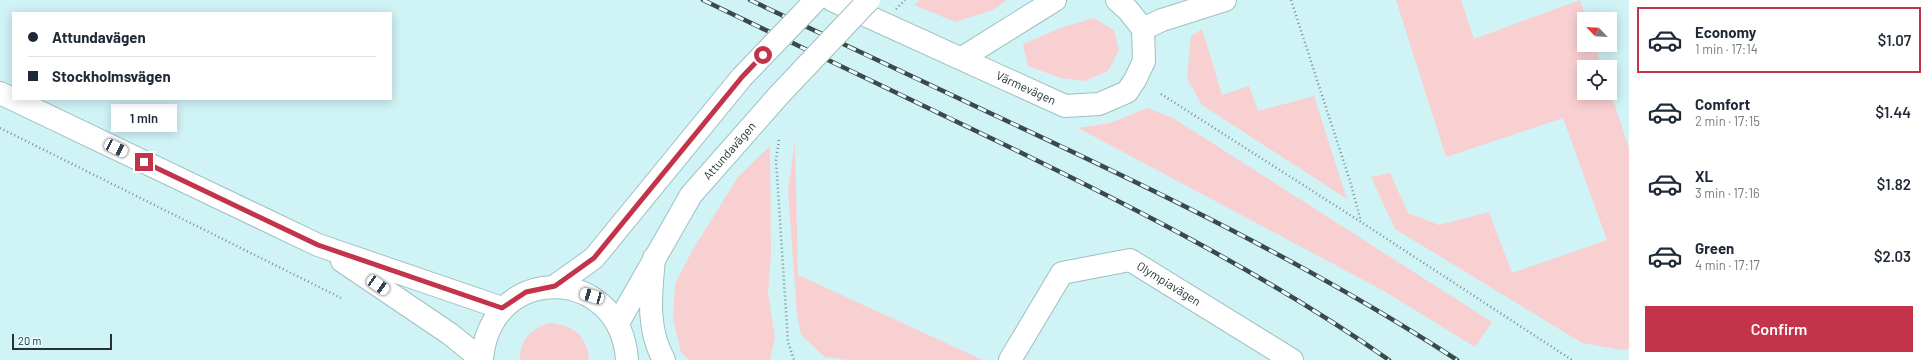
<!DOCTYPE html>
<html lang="en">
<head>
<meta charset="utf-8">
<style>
	:root { --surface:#fff; --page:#f6f6f7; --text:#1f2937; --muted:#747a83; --line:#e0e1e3; --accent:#c3334a }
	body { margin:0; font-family:Barlow,sans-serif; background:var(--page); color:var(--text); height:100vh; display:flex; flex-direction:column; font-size:15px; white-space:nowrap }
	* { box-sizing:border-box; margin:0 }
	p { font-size:13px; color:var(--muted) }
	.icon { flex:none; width:22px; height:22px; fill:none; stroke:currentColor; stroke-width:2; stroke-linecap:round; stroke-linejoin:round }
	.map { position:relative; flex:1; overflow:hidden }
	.sheet { display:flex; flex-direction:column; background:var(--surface); width:300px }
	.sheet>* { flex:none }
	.banner { position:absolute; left:12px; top:12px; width:380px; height:88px; border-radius:0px; box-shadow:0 2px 10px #0003; display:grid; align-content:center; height:88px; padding:0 16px; background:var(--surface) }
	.needle { width:26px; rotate:295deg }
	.fabs { position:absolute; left:1577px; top:12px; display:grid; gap:8px }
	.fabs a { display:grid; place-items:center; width:40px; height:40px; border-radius:0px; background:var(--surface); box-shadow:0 2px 10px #0003; font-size:20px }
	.scale { position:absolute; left:12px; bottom:10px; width:100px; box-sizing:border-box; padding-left:4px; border:2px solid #263334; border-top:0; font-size:11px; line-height:14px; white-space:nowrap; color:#263334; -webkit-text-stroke:3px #e8fdff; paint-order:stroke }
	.end { position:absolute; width:18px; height:18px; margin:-9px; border:5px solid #c3334a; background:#fff; box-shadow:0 0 0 2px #fff }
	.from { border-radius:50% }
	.bubble { position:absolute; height:28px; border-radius:0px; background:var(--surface); box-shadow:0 2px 10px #0003; font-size:13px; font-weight:600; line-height:28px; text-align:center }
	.car { position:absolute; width:12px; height:24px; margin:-12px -6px; border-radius:5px; box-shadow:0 0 3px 1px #0007; background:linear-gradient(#fff 24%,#345 0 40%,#fff 0 76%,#345 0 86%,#fff 0) }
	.banner b { display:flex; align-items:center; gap:14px; height:38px; font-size:15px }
	.banner b+b { border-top:1px solid var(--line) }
	.banner i { width:10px; height:10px; background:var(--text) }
	ul { padding:7px 0 0; list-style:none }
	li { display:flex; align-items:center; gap:12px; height:66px; margin:0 8px 6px; padding:0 8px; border:2px solid transparent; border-radius:0px }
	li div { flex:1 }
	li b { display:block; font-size:15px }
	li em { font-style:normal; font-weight:600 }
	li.on { border-color:var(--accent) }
	li>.icon { width:36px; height:36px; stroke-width:1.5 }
	.button { display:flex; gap:8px; margin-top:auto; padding:8px 16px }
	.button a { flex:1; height:46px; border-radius:0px; background:var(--accent); color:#fff; font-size:16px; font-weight:600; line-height:46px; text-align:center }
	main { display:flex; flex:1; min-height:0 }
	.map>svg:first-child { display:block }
	.green { fill:#f9d0d1 }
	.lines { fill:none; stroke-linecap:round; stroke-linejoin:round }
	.minor-casing { stroke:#9ec0c2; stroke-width:24 }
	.major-casing { stroke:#9ec0c2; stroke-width:24 }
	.path { stroke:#799193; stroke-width:2.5; stroke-dasharray:1 3; stroke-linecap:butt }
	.minor { stroke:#fff; stroke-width:22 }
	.major { stroke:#fff; stroke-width:22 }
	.rail-casing { stroke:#3a4a4b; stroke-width:4.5 }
	.rail { stroke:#e8fdff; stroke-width:3; stroke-dasharray:9; stroke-linecap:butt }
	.minor-bridge-casing { stroke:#9ec0c2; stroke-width:24; stroke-linecap:butt }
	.path-bridge { stroke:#799193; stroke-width:2.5; stroke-dasharray:1 3; stroke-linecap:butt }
	.minor-bridge { stroke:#fff; stroke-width:22 }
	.route { stroke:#c3334a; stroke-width:5 }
	.labels { text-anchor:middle; stroke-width:3.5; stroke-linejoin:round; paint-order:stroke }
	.street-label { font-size:12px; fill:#263334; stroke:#e8fdff }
</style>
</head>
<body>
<main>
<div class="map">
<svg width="1629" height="360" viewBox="0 0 1629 360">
	<rect width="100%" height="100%" fill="#d0f3f6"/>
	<path class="green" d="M 920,0 L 1007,0 L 993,10 L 955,22 L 914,5 Z
		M 1396,0 L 1461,0 L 1474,39 L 1580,0 L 1586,19 L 1584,19 L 1584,45 L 1595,45 L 1602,67 L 1584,67 L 1584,93 L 1610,93 L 1610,91 L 1629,148 L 1629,349 L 1622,350 L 1582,343 L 1395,229 L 1371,177 L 1390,173 L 1408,213 L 1439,225 L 1489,212 L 1512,273 L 1607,240 L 1563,118 L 1446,157 Z
		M 1094,18 L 1114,30 L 1119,50 L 1108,71 L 1085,81 L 1061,78 L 1028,66 L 1023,44 L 1063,27 Z
		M 1202,29 L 1222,95 L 1249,86 L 1258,111 L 1314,96 L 1347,199 L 1202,105 L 1187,78 L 1191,36 Z
		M 1147,108 L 1173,118 L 1492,322 L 1475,347 L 1384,291 L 1078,128 L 1110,123 Z
		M 795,139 L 798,275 L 983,360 L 849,360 L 825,357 L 801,335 L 797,314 L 788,191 Z
		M 770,146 L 771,256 L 768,294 L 775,338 L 770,360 L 689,360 L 681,352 L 673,319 L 675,284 L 692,251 L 738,177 Z
		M 549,323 C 572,324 588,336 589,360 L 520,360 C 519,341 532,328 549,323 Z"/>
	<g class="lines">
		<defs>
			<g id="minor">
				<path id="s1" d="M 832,0 L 1065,106 L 1099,104 L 1127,92 L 1135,80 L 1144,61 L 1143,29 L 1128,10 L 1117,0"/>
				<path d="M 1143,29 L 1162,20 L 1225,0"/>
				<path d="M 962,58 L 1055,0"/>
				<path d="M 555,286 L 594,258 L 742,77"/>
				<path id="s2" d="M 618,323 L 691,195 L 779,95"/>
				<path id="s3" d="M 1010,360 L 1062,273 L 1130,260 L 1292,360"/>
			</g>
			<path id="major" d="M 0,93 L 318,245 L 502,308
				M 654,258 C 651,293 646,328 664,360
				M 342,261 L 450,334 L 481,359
				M 482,360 C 490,261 621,265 627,360"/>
		</defs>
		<use href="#minor" class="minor-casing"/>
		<use href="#major" class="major-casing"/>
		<path class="path" d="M 1291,0 L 1350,181 L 1361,221
			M 1161,94 L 1361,222 L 1572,360
			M 0,128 L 343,299
			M 779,140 L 776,160 L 788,342 L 794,360"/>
		<use href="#minor" class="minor"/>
		<use href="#major" class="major"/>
		<defs>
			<path id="rail" d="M 703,0 C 802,48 902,95 1001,143 C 1135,208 1267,275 1389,360
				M 750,0 C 830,38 911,76 992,114 C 1151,188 1310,264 1457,360"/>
		</defs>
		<use href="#rail" class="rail-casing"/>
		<use href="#rail" class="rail"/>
		<defs>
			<path id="minor-bridge" d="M 742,77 L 816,0
				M 779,95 L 869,0"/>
		</defs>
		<use href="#minor-bridge" class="minor-bridge-casing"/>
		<path class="path-bridge" d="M 896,9 L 905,0"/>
		<use href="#minor-bridge" class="minor-bridge"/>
	</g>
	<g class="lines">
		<path class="route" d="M 144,162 L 318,245 L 502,308 L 526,292 L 555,286 L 594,258 L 742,77 L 763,55"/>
	</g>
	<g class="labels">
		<g class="street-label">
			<text dy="4" stroke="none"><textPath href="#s1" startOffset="213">Värmevägen</textPath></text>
			<text dy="4" stroke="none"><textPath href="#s2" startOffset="206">Attundavägen</textPath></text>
			<text dy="4" stroke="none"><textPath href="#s3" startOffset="216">Olympiavägen</textPath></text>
		</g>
	</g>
</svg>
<div class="fabs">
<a><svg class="needle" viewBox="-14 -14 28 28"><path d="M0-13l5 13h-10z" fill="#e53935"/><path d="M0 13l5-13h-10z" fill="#747a83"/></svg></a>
<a><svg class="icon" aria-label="locate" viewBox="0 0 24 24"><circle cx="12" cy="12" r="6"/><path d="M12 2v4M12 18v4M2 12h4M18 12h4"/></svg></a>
</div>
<div class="scale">20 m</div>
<i class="end from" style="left:763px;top:55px"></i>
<i class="end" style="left:144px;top:162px"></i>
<div class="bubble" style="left:111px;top:104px;width:66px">1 min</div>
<i class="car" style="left:116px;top:148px;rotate:116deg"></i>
<i class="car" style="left:378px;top:285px;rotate:124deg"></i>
<i class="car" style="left:592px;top:296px;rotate:286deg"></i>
<div class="banner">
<b><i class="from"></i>Attundavägen</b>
<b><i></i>Stockholmsvägen</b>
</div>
</div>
<section class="sheet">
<ul>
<li class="on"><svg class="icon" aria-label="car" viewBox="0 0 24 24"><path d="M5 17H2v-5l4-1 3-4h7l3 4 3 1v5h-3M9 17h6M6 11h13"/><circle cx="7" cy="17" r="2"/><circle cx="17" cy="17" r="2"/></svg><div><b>Economy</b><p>1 min · 17:14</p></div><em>$1.07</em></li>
<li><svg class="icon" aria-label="car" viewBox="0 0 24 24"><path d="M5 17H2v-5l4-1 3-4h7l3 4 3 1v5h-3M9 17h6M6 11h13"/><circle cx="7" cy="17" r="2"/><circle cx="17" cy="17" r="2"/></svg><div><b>Comfort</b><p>2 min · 17:15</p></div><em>$1.44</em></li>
<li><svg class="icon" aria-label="car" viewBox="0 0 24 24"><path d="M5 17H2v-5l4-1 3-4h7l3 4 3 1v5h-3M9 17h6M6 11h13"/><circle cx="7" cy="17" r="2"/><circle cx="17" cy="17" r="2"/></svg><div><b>XL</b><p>3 min · 17:16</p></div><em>$1.82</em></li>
<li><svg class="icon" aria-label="car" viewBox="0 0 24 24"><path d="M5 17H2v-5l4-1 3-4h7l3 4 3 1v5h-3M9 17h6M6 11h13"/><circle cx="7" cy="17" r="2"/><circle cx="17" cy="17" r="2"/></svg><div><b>Green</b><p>4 min · 17:17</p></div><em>$2.03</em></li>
</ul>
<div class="button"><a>Confirm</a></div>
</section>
</main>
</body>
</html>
